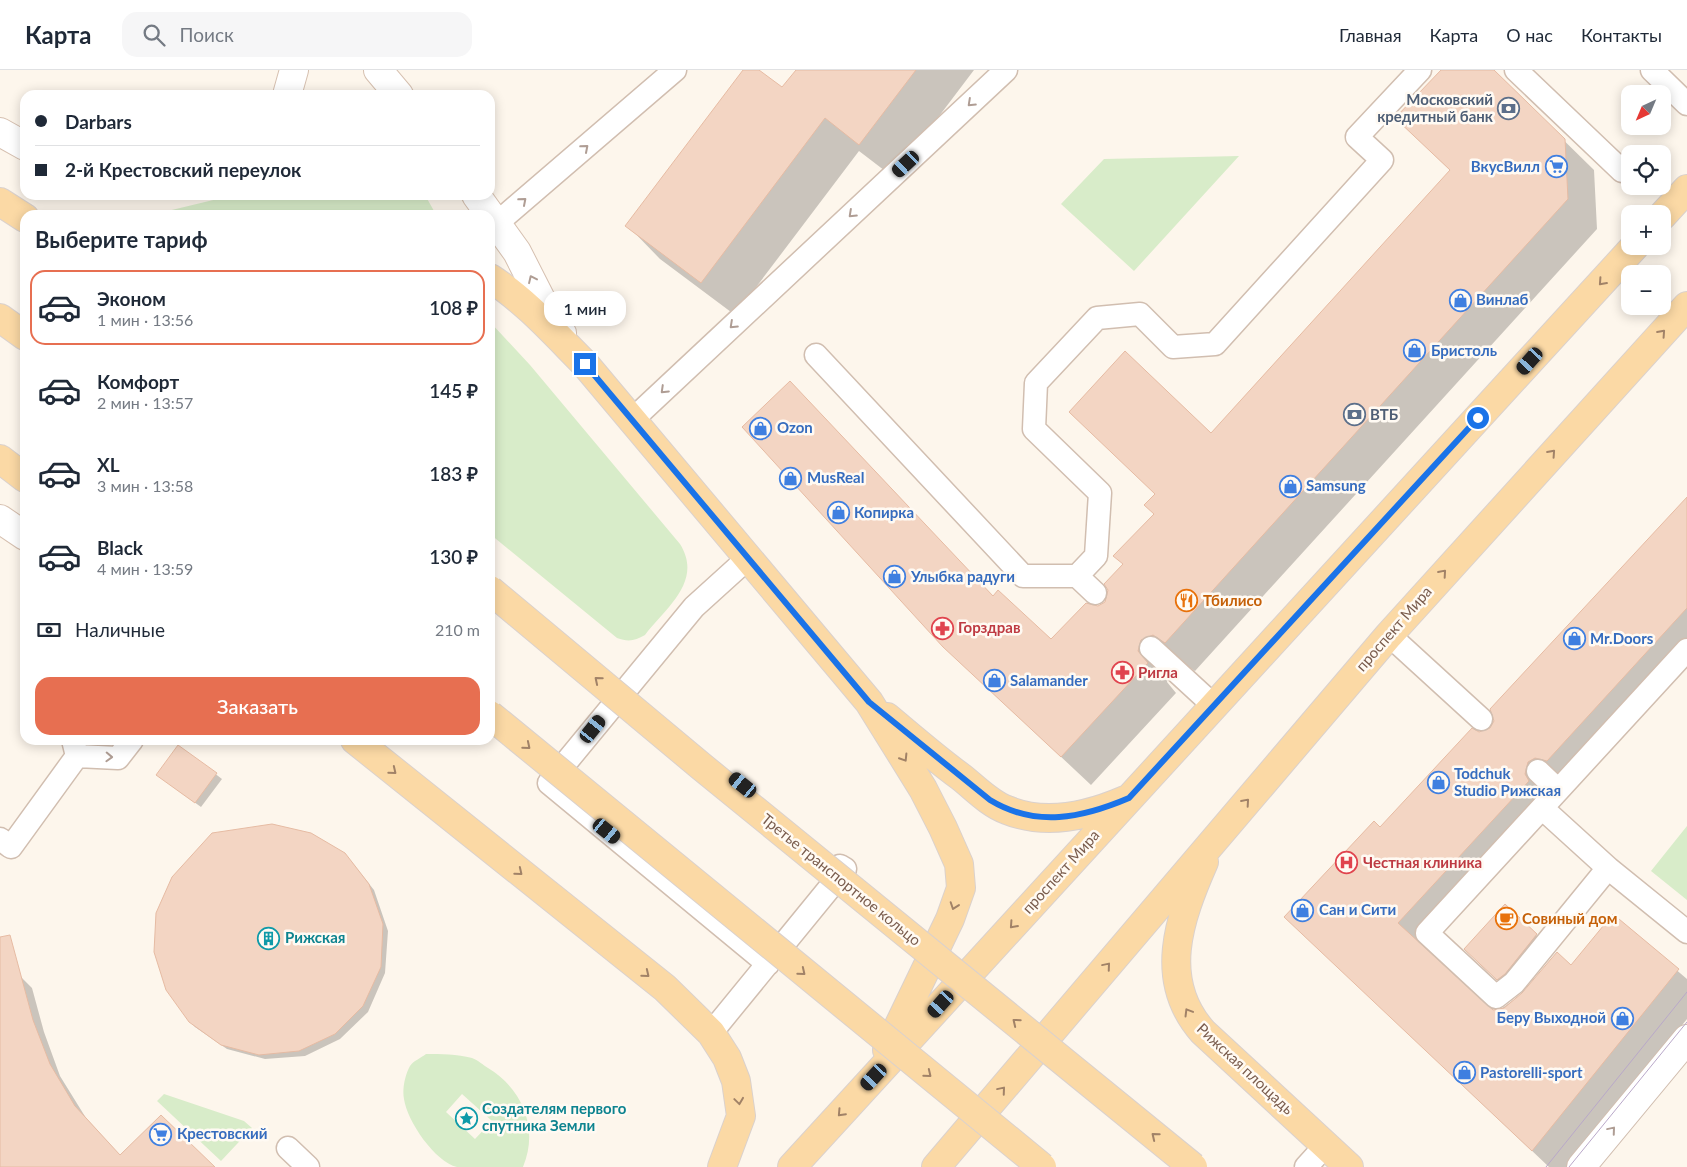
<!DOCTYPE html>
<html lang="ru">
<head>
<meta charset="utf-8">
<style>
	:root { --surface:#fff; --page:#f6f6f7; --text:#1f2937; --muted:#747a83; --line:#e0e1e3; --accent:#e76f51 }
	body { margin:0; font-family:Lato,sans-serif; background:var(--page); color:var(--text); height:100vh; display:flex; flex-direction:column; font-size:19px; white-space:nowrap }
	* { box-sizing:border-box; margin:0 }
	p { font-size:16px; color:var(--muted) }
	.icon { flex:none; width:28px; height:28px; fill:none; stroke:currentColor; stroke-width:2; stroke-linecap:round; stroke-linejoin:round }
	.map { position:relative; flex:1; overflow:hidden }
	.sheet { position:absolute; left:20px; top:140px; width:475px; height:535px; display:flex; flex-direction:column; background:var(--surface); border-radius:15px; box-shadow:0 2px 12px #0003 }
	.sheet>* { flex:none }
	.hud { position:absolute; left:20px; top:20px; width:475px; height:110px; border-radius:15px; box-shadow:0 2px 12px #0003; display:grid; align-content:center; height:110px; padding:0 15px; background:var(--surface) }
	.needle { width:32px; rotate:224deg }
	.tools { position:absolute; left:1621px; top:15px; display:grid; gap:10px }
	.tools a { display:grid; place-items:center; width:50px; height:50px; border-radius:10px; background:var(--surface); box-shadow:0 2px 12px #0003; font-size:25px }
	.end { position:absolute; width:22px; height:22px; margin:-11px; border:6px solid #1a73e8; background:#fff; box-shadow:0 0 0 2px #fff }
	.from { border-radius:50% }
	.bubble { position:absolute; height:35px; border-radius:15px; background:var(--surface); box-shadow:0 2px 12px #0003; font-size:16px; font-weight:600; line-height:35px; text-align:center }
	.car { position:absolute; width:15px; height:30px; margin:-15px -8px; border-radius:6px; box-shadow:0 0 4px 1px #0007; background:linear-gradient(#222 24%,#8ab4d8 0 40%,#222 0 76%,#8ab4d8 0 86%,#222 0) }
	.hud b { display:flex; align-items:center; gap:18px; height:48px; font-size:19px }
	.hud b+b { border-top:1px solid var(--line) }
	.hud i { width:12px; height:12px; background:var(--text) }
	ul { padding:0; list-style:none }
	li { display:flex; align-items:center; gap:15px; height:75px; margin:0 10px 8px; padding:0 5px; border:2px solid transparent; border-radius:15px }
	li div { flex:1 }
	li b { display:block; font-size:19px }
	li em { font-style:normal; font-weight:600 }
	li.current { border-color:var(--accent) }
	li>.icon { width:45px; height:45px; stroke-width:1.5 }
	h2 { padding:0 15px; font-size:22px; line-height:60px }
	.pay { display:flex; align-items:center; gap:12px; height:55px; padding:0 15px; font-size:19px }
	.pay p { margin-inline-start:auto }
	.primary-button { display:flex; gap:10px; margin-top:auto; padding:10px 15px }
	.primary-button a { flex:1; height:58px; border-radius:15px; background:var(--accent); color:#fff; font-size:20px; font-weight:600; line-height:58px; text-align:center }
	header { display:flex; align-items:center; gap:30px; box-sizing:border-box; height:70px; padding:0 25px; background:var(--surface); border-bottom:1px solid var(--line) }
	header strong { font-size:24px }
	nav { display:flex; gap:28px; margin-inline-start:auto; font-size:18px }
	.search { width:350px; height:45px; background:var(--page); display:flex; align-items:center; gap:12px; box-sizing:border-box; padding:0 18px; border-radius:15px; color:var(--muted); font-size:19px }
	.map>svg:first-child { display:block }
	.green { fill:#d8ecc9; fill-rule:evenodd }
	.shadow { fill:#0003 }
	.building { fill:#f3d5c3; stroke:#e6bba3 }
	.lines { fill:none; stroke-linecap:round; stroke-linejoin:round }
	.service-casing { stroke:#d1beb0; stroke-width:25 }
	.tertiary-casing { stroke:#d1beb0; stroke-width:30 }
	.secondary-casing { stroke:#d6c0b0; stroke-width:30 }
	.primary-casing { stroke:#dad1cd; stroke-width:30 }
	.service { stroke:#fff; stroke-width:22 }
	.tertiary { stroke:#fff; stroke-width:28 }
	.secondary { stroke:#fff; stroke-width:28 }
	.primary { stroke:#fbd9a5; stroke-width:28 }
	.tram { stroke:#b9a8c9; stroke-width:1 }
	.primary-bridge-casing { stroke:#dad1cd; stroke-width:30; stroke-linecap:butt }
	.primary-bridge { stroke:#fbd9a5; stroke-width:28 }
	.oneway { stroke:#af9d94 }
	.oneway2 { stroke:#a18267 }
	.route { stroke:#1a73e8; stroke-width:6 }
	.labels { text-anchor:middle; stroke-width:5; stroke-linejoin:round; paint-order:stroke }
	.service-label { font-size:15px; font-weight:bold; fill:#4e5e75; stroke:#fffaf3; text-anchor:end }
	.shop-label { font-size:15px; font-weight:bold; fill:#366cbe; stroke:#fffaf3; text-anchor:start }
	.food-label { font-size:15px; font-weight:bold; fill:#c56008; stroke:#fffaf3; text-anchor:start }
	.health-label { font-size:15px; font-weight:bold; fill:#be3a42; stroke:#fffaf3; text-anchor:start }
	.street-label { font-size:15px; fill:#7a5c4d; stroke:#fffaf3 }
	.culture-label { font-size:15px; font-weight:bold; fill:#0d838f; stroke:#fffaf3; text-anchor:start }
</style>
</head>
<body>
<header>
<strong>Карта</strong>
<div class="search"><svg class="icon" aria-label="search" viewBox="0 0 24 24"><circle cx="10" cy="10" r="6"/><path d="M15 15l6 6"/></svg>Поиск</div>
<nav><a>Главная</a><a>Карта</a><a>О нас</a><a>Контакты</a></nav>
</header>
<div class="map">
<svg width="1687" height="1097" viewBox="0 0 1687 1097">
	<rect width="100%" height="100%" fill="#fdf6ec"/>
	<path class="green" d="M 1239,86 L 1134,201 L 1061,134 L 1104,89 Z
		M 234,125 L 425,125 L 434,141 L 433,145 L 151,145 Z
		M 490,252 L 530,295 L 680,474 C 703,511 667,537 645,565 C 635,571 628,572 617,568 L 490,464 Z
		M 1687,756 L 1687,830 L 1651,801 Z
		M 426,984 C 441,984 457,984 472,988 C 478,990 483,995 488,998 C 523,1019 539,1059 523,1097 C 506,1097 474,1097 457,1097 C 435,1092 407,1051 404,1029 C 402,1019 405,1005 410,996 C 413,991 421,988 426,984 ZM 462,1024 L 492,1051 L 475,1069 L 446,1042 Z
		M 164,1024 L 244,1051 L 252,1058 L 221,1091 L 157,1031 Z"/>
	<path class="shadow" d="M 744,0 L 757,0 L 783,19 L 797,0 L 974,0 L 893,107 L 859,81 L 735,245 L 660,189 L 627,155 Z
		M 1443,0 L 1492,0 L 1594,100 L 1597,159 L 1195,601 L 1184,594 L 1170,599 L 1167,612 L 1176,623 L 1091,715 L 944,577 L 790,312 L 993,527 L 1051,571 L 1106,532 L 1124,495 L 1155,444 L 1156,424 L 1070,342 L 1211,364 L 1451,101 L 1396,48 Z
		M 1687,428 L 1687,593 L 1425,880 L 1486,938 L 1498,941 L 1525,922 L 1571,897 L 1613,846 L 1687,909 L 1687,949 L 1567,1097 L 1549,1097 L 1286,847 L 1479,663 L 1491,659 Z
		M 179,676 L 222,709 L 201,737 L 169,714 Z
		M 350,790 L 374,820 L 388,861 L 385,903 L 368,942 L 340,969 L 305,986 L 265,989 L 227,979 L 195,957 L 190,951 Z
		M 1536,865 L 1552,881 L 1514,925 L 1481,895 Z
		M 0,906 L 21,907 L 32,918 L 44,962 L 60,1006 L 86,1048 L 121,1087 L 213,1097 L 0,1097 Z"/>
	<path class="building" d="M 743,0 L 759,0 L 782,17 L 796,0 L 916,0 L 859,75 L 825,48 L 701,213 L 625,156 Z
		M 1441,0 L 1494,0 L 1565,69 L 1568,129 L 1165,573 L 1153,565 L 1141,570 L 1138,581 L 1148,593 L 1061,687 L 943,577 L 742,357 L 790,311 L 993,526 L 998,520 L 1051,569 L 1086,533 L 1098,536 L 1105,532 L 1108,520 L 1104,514 L 1123,494 L 1113,486 L 1154,444 L 1144,435 L 1155,424 L 1069,342 L 1125,281 L 1211,363 L 1450,100 L 1395,48 Z
		M 1687,427 L 1687,538 L 1547,691 L 1535,688 L 1528,692 L 1525,704 L 1529,711 L 1398,853 L 1493,940 L 1504,938 L 1522,923 L 1557,882 L 1571,895 L 1613,844 L 1679,899 L 1532,1081 L 1284,847 L 1374,751 L 1380,757 L 1472,658 L 1479,662 L 1490,658 L 1494,651 L 1490,639 Z
		M 178,675 L 217,703 L 195,733 L 156,705 Z
		M 272,754 L 311,763 L 345,783 L 369,814 L 383,854 L 381,897 L 363,936 L 335,964 L 299,981 L 259,985 L 221,975 L 189,952 L 166,920 L 154,882 L 156,843 L 172,807 L 212,763 Z
		M 1505,834 L 1537,864 L 1505,904 L 1497,910 L 1464,879 Z
		M 10,865 L 33,950 L 50,994 L 75,1036 L 120,1085 L 161,1045 L 215,1097 L 0,1097 L 0,867 Z"/>
	<g class="lines">
		<defs>
			<path id="service" d="M 1516,0 L 1622,101
				M 1652,0 L 1687,34
				M 497,153 L 675,0
				M 816,285 L 1023,506 L 1077,506 L 1095,523
				M 632,350 L 1006,0
				M 747,489 L 694,537 L 549,713 L 768,894
				M 1077,506 L 1096,486 L 1100,423 L 1034,359 L 1036,313 L 1097,248 L 1140,244 L 1173,277 L 1215,274 L 1382,90 L 1357,67 L 1420,0
				M 1389,565 L 1481,649
				M 1151,578 L 1213,635
				M 1687,580 L 1427,863 L 1496,927 L 1514,913 L 1608,798 L 1687,862
				M 77,686 L 118,688 L 132,670
				M 1538,701 L 1558,720
				M 1542,738 L 1608,798
				M 0,769 L 11,777 L 77,686 L 73,670
				M 711,963 L 845,799 L 840,796
				M 288,1078 L 308,1097
				M 1306,1097 L 1326,1075"/>
			<path id="tertiary" d="M 1581,1097 L 1687,969"/>
			<path id="secondary" d="M 378,0 L 399,25
				M 287,25 L 294,0
				M 0,62 L 25,76
				M 476,125 L 517,182 L 546,239 L 562,263
				M 0,449 L 25,466"/>
			<path id="primary" d="M 0,132 L 25,148
				M 1662,146 L 1687,119
				M 490,208 C 526,231 555,264 585,294 L 869,632 L 923,719 L 943,758 L 959,794 L 961,818 L 950,849 L 887,980
				M 0,248 L 25,266
				M 0,389 L 25,408
				M 887,647 C 911,667 935,688 961,707 C 975,718 990,734 1007,740 C 1046,756 1088,746 1125,730
				M 355,670 L 665,918 L 711,963 L 727,988 L 736,1011 L 741,1046 L 722,1097
				M 1204,792 C 1179,849 1157,910 1203,962 L 1349,1097
				M 792,1097 L 1635,176
				M 936,1097 L 1389,565 L 1687,236"/>
		</defs>
		<use href="#service" class="service-casing"/>
		<use href="#tertiary" class="tertiary-casing"/>
		<use href="#secondary" class="secondary-casing"/>
		<use href="#primary" class="primary-casing"/>
		<use href="#service" class="service"/>
		<use href="#tertiary" class="tertiary"/>
		<use href="#secondary" class="secondary"/>
		<use href="#primary" class="primary"/>
		<path class="tram" d="M 1546,1097 L 1687,922
			M 1569,1097 L 1687,952"/>
		<defs>
			<path id="primary-bridge" d="M 490,520 L 702,697 L 1193,1097
				M 490,645 L 1042,1097"/>
		</defs>
		<use href="#primary-bridge" class="primary-bridge-casing"/>
		<use href="#primary-bridge" class="primary-bridge"/>
	</g>
	<defs><path id="oneway-chevron" d="M-2-3.5L2.5 0L-2 3.5" fill="none" stroke-width="1.6" stroke-linecap="round" stroke-linejoin="round" transform="scale(1.25)"/></defs>
	<g class="oneway">
		<use href="#oneway-chevron" transform="translate(971 33) rotate(137)"/>
		<use href="#oneway-chevron" transform="translate(585 78) rotate(-41)"/>
		<use href="#oneway-chevron" transform="translate(523 131) rotate(-41)"/>
		<use href="#oneway-chevron" transform="translate(852 144) rotate(137)"/>
		<use href="#oneway-chevron" transform="translate(532 209) rotate(-115)"/>
		<use href="#oneway-chevron" transform="translate(733 255) rotate(137)"/>
		<use href="#oneway-chevron" transform="translate(664 320) rotate(136)"/>
		<use href="#oneway-chevron" transform="translate(109 687) rotate(2)"/>
		<use href="#oneway-chevron" transform="translate(1612 1060) rotate(-50)"/>
	</g>
	<g class="oneway2">
		<use href="#oneway-chevron" transform="translate(1602 212) rotate(132)"/>
		<use href="#oneway-chevron" transform="translate(1662 263) rotate(-48)"/>
		<use href="#oneway-chevron" transform="translate(1552 383) rotate(-48)"/>
		<use href="#oneway-chevron" transform="translate(1443 503) rotate(-49)"/>
		<use href="#oneway-chevron" transform="translate(598 610) rotate(-140)"/>
		<use href="#oneway-chevron" transform="translate(527 676) rotate(40)"/>
		<use href="#oneway-chevron" transform="translate(904 688) rotate(58)"/>
		<use href="#oneway-chevron" transform="translate(393 701) rotate(39)"/>
		<use href="#oneway-chevron" transform="translate(1246 732) rotate(-49)"/>
		<use href="#oneway-chevron" transform="translate(519 802) rotate(39)"/>
		<use href="#oneway-chevron" transform="translate(954 836) rotate(109)"/>
		<use href="#oneway-chevron" transform="translate(1013 855) rotate(132)"/>
		<use href="#oneway-chevron" transform="translate(1107 896) rotate(-50)"/>
		<use href="#oneway-chevron" transform="translate(802 902) rotate(39)"/>
		<use href="#oneway-chevron" transform="translate(646 904) rotate(39)"/>
		<use href="#oneway-chevron" transform="translate(1188 942) rotate(-121)"/>
		<use href="#oneway-chevron" transform="translate(1016 952) rotate(-141)"/>
		<use href="#oneway-chevron" transform="translate(928 1004) rotate(39)"/>
		<use href="#oneway-chevron" transform="translate(1002 1020) rotate(-50)"/>
		<use href="#oneway-chevron" transform="translate(739 1031) rotate(82)"/>
		<use href="#oneway-chevron" transform="translate(841 1043) rotate(133)"/>
		<use href="#oneway-chevron" transform="translate(1155 1066) rotate(-141)"/>
	</g>
	<g class="lines">
		<path class="route" d="M 585,294 L 869,632 L 990,730 C 1036,758 1082,748 1129,728 L 1478,348"/>
	</g>
	<defs>
		<symbol id="bank-ring" viewBox="-11 -11 22 22"><circle r="9.5" fill="#fffaf3" stroke="#5c6f8a" stroke-width="1.5"/><path d="M-6-4H6V4H-6ZM0-2.3a2.3 2.3 0 1 0 0 4.6a2.3 2.3 0 1 0 0-4.6Z" fill="#5c6f8a"/></symbol>
		<symbol id="supermarket-ring" viewBox="-11 -11 22 22"><circle r="9.5" fill="#fffaf3" stroke="#3f7fe0" stroke-width="1.5"/><path d="M-6-5.5h2.5l.6 2H6L4.5 2H-2.5L-4.4-4H-6ZM-1.5 3.2a1.3 1.3 0 1 0 .1 0ZM3 3.2a1.3 1.3 0 1 0 .1 0Z" fill="#3f7fe0"/></symbol>
		<symbol id="shop-ring" viewBox="-11 -11 22 22"><circle r="9.5" fill="#fffaf3" stroke="#3f7fe0" stroke-width="1.5"/><path d="M-5-2.5h2.3a2.7 3.5 0 0 1 5.4 0H5L5.5 6h-11ZM-1.5-2.5h3a1.5 2.3 0 0 0-3 0Z" fill="#3f7fe0"/></symbol>
		<symbol id="restaurant-ring" viewBox="-11 -11 22 22"><circle r="9.5" fill="#fffaf3" stroke="#e8710a" stroke-width="1.5"/><path d="M-5-6h1v4h1v-4h1v4h1v-4h1v5L-1.5 .5V6h-2V.5L-5-1ZM5-6V6H3V1.5H1.5Q1.5-4 5-6Z" fill="#e8710a"/></symbol>
		<symbol id="pharmacy-ring" viewBox="-11 -11 22 22"><circle r="9.5" fill="#fffaf3" stroke="#e0444e" stroke-width="1.5"/><path d="M-2-6h4v4h4v4h-4v4h-4v-4h-4v-4h4Z" fill="#e0444e"/></symbol>
		<symbol id="hospital-ring" viewBox="-11 -11 22 22"><circle r="9.5" fill="#fffaf3" stroke="#e0444e" stroke-width="1.5"/><path d="M-5-5h3v3.5h4V-5h3V5h-3V1.5h-4V5h-3Z" fill="#e0444e"/></symbol>
		<symbol id="cafe-ring" viewBox="-11 -11 22 22"><circle r="9.5" fill="#fffaf3" stroke="#e8710a" stroke-width="1.5"/><path d="M-5.5-4.5H6V0H3Q3 3.5 0 3.5H-2.5Q-5.5 3.5-5.5 0ZM3-3.2v2h1.7v-2ZM-6 4.5H4V6H-6Z" fill="#e8710a"/></symbol>
		<symbol id="building-ring" viewBox="-11 -11 22 22"><circle r="9.5" fill="#fffaf3" stroke="#0f9aa8" stroke-width="1.5"/><path d="M-4-6H4V6H1V3H-1V6H-4ZM-2.5-4.3h1.7v1.8h-1.7ZM.8-4.3h1.7v1.8H.8ZM-2.5-1h1.7V.8h-1.7ZM.8-1h1.7V.8H.8Z" fill="#0f9aa8"/></symbol>
		<symbol id="sight-ring" viewBox="-11 -11 22 22"><circle r="9.5" fill="#fffaf3" stroke="#0f9aa8" stroke-width="1.5"/><path d="M0-6L1.8-2.2L6-1.7L2.9 1.2L3.7 5.4L0 3.3L-3.7 5.4L-2.9 1.2L-6-1.7L-1.8-2.2Z" fill="#0f9aa8"/></symbol>
	</defs>
	<g fill-rule="evenodd">
		<use href="#bank-ring" x="1496" y="26" width="25" height="25"/>
		<use href="#supermarket-ring" x="1544" y="84" width="25" height="25"/>
		<use href="#shop-ring" x="1448" y="218" width="25" height="25"/>
		<use href="#shop-ring" x="1402" y="268" width="25" height="25"/>
		<use href="#bank-ring" x="1342" y="332" width="25" height="25"/>
		<use href="#shop-ring" x="748" y="346" width="25" height="25"/>
		<use href="#shop-ring" x="778" y="396" width="25" height="25"/>
		<use href="#shop-ring" x="1278" y="404" width="25" height="25"/>
		<use href="#shop-ring" x="826" y="430" width="25" height="25"/>
		<use href="#shop-ring" x="882" y="494" width="25" height="25"/>
		<use href="#restaurant-ring" x="1174" y="518" width="25" height="25"/>
		<use href="#pharmacy-ring" x="930" y="546" width="25" height="25"/>
		<use href="#shop-ring" x="1562" y="556" width="25" height="25"/>
		<use href="#pharmacy-ring" x="1110" y="590" width="25" height="25"/>
		<use href="#shop-ring" x="982" y="598" width="25" height="25"/>
		<use href="#shop-ring" x="1426" y="700" width="25" height="25"/>
		<use href="#hospital-ring" x="1334" y="780" width="25" height="25"/>
		<use href="#shop-ring" x="1290" y="828" width="25" height="25"/>
		<use href="#cafe-ring" x="1494" y="836" width="25" height="25"/>
		<use href="#building-ring" x="256" y="856" width="25" height="25"/>
		<use href="#shop-ring" x="1610" y="936" width="25" height="25"/>
		<use href="#shop-ring" x="1452" y="990" width="25" height="25"/>
		<use href="#sight-ring" x="454" y="1036" width="25" height="25"/>
		<use href="#supermarket-ring" x="148" y="1052" width="25" height="25"/>
	</g>
	<g class="labels">
		<g class="service-label">
			<text x="1493" y="35">Московский<tspan x="1493" dy="17">кредитный банк</tspan></text>
			<text x="1370" y="350" text-anchor="start">ВТБ</text>
		</g>
		<g class="shop-label">
			<text x="1540" y="102" text-anchor="end">ВкусВилл</text>
			<text x="1476" y="235">Винлаб</text>
			<text x="1431" y="286">Бристоль</text>
			<text x="777" y="363">Ozon</text>
			<text x="807" y="413">MusReal</text>
			<text x="1306" y="421">Samsung</text>
			<text x="854" y="448">Копирка</text>
			<text x="911" y="512">Улыбка радуги</text>
			<text x="1590" y="574">Mr.Doors</text>
			<text x="1010" y="616">Salamander</text>
			<text x="1454" y="709">Todchuk<tspan x="1454" dy="17">Studio Рижская</tspan></text>
			<text x="1319" y="845">Сан и Сити</text>
			<text x="1606" y="953" text-anchor="end">Беру Выходной</text>
			<text x="1480" y="1008">Pastorelli-sport</text>
			<text x="177" y="1069">Крестовский</text>
		</g>
		<g class="food-label">
			<text x="1203" y="536">Тбилисо</text>
			<text x="1522" y="854">Совиный дом</text>
		</g>
		<g class="health-label">
			<text x="958" y="563">Горздрав</text>
			<text x="1138" y="608">Ригла</text>
			<text x="1363" y="798">Честная клиника</text>
		</g>
		<g class="street-label">
			<text transform="translate(1394 559) rotate(-49)" y="5">проспект Мира</text>
			<text transform="translate(1061 802) rotate(-48)" y="5">проспект Мира</text>
			<text transform="translate(841 810) rotate(39)" y="5">Третье транспортное кольцо</text>
			<text transform="translate(1245 999) rotate(43)" y="5">Рижская площадь</text>
		</g>
		<g class="culture-label">
			<text x="285" y="873">Рижская</text>
			<text x="482" y="1044">Создателям первого<tspan x="482" dy="17">спутника Земли</tspan></text>
		</g>
	</g>
</svg>
<div class="tools">
<a><svg class="needle" viewBox="-14 -14 28 28"><path d="M0-13l5 13h-10z" fill="#e53935"/><path d="M0 13l5-13h-10z" fill="#747a83"/></svg></a>
<a><svg class="icon" aria-label="locate" viewBox="0 0 24 24"><circle cx="12" cy="12" r="6"/><path d="M12 2v4M12 18v4M2 12h4M18 12h4"/></svg></a>
<a>+</a>
<a>−</a>
</div>
<i class="end from" style="left:1478px;top:348px"></i>
<i class="end" style="left:585px;top:294px"></i>
<div class="bubble" style="left:544px;top:221px;width:82px">1 мин</div>
<i class="car" style="left:906px;top:94px;rotate:227deg"></i>
<i class="car" style="left:1530px;top:291px;rotate:222deg"></i>
<i class="car" style="left:593px;top:659px;rotate:39deg"></i>
<i class="car" style="left:743px;top:715px;rotate:309deg"></i>
<i class="car" style="left:607px;top:761px;rotate:129deg"></i>
<i class="car" style="left:941px;top:934px;rotate:222deg"></i>
<i class="car" style="left:874px;top:1007px;rotate:223deg"></i>
<div class="hud">
<b><i class="from"></i>Darbars</b>
<b><i></i>2-й Крестовский переулок</b>
</div>
<section class="sheet">
<h2>Выберите тариф</h2>
<ul>
<li class="current"><svg class="icon" aria-label="car" viewBox="0 0 24 24"><path d="M5 17H2v-5l4-1 3-4h7l3 4 3 1v5h-3M9 17h6M6 11h13"/><circle cx="7" cy="17" r="2"/><circle cx="17" cy="17" r="2"/></svg><div><b>Эконом</b><p>1 мин · 13:56</p></div><em>108 ₽</em></li>
<li><svg class="icon" aria-label="car" viewBox="0 0 24 24"><path d="M5 17H2v-5l4-1 3-4h7l3 4 3 1v5h-3M9 17h6M6 11h13"/><circle cx="7" cy="17" r="2"/><circle cx="17" cy="17" r="2"/></svg><div><b>Комфорт</b><p>2 мин · 13:57</p></div><em>145 ₽</em></li>
<li><svg class="icon" aria-label="car" viewBox="0 0 24 24"><path d="M5 17H2v-5l4-1 3-4h7l3 4 3 1v5h-3M9 17h6M6 11h13"/><circle cx="7" cy="17" r="2"/><circle cx="17" cy="17" r="2"/></svg><div><b>XL</b><p>3 мин · 13:58</p></div><em>183 ₽</em></li>
<li><svg class="icon" aria-label="car" viewBox="0 0 24 24"><path d="M5 17H2v-5l4-1 3-4h7l3 4 3 1v5h-3M9 17h6M6 11h13"/><circle cx="7" cy="17" r="2"/><circle cx="17" cy="17" r="2"/></svg><div><b>Black</b><p>4 мин · 13:59</p></div><em>130 ₽</em></li>
</ul>
<div class="pay"><svg class="icon" aria-label="cash" viewBox="0 0 24 24"><path d="M3 7h18v10H3z"/><circle cx="12" cy="12" r="2"/></svg>Наличные<p>210 m</p></div>
<div class="primary-button"><a>Заказать</a></div>
</section>
</div>
</body>
</html>
